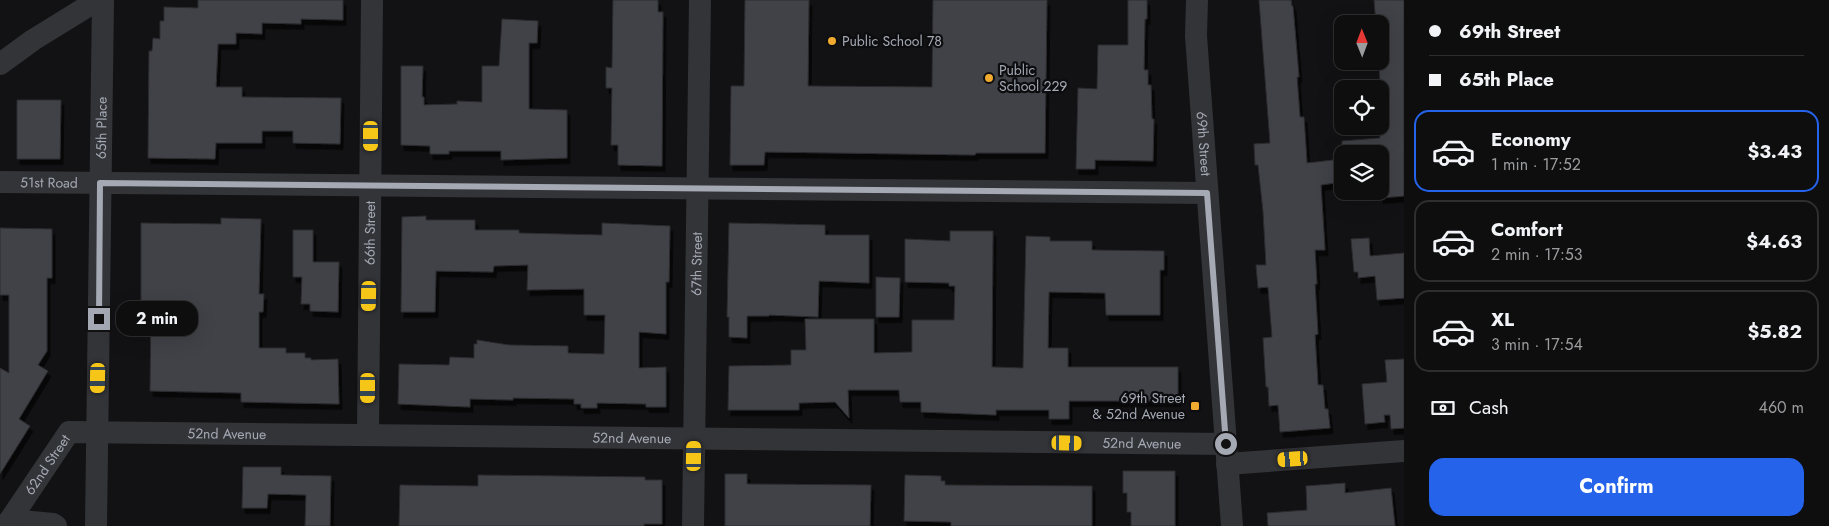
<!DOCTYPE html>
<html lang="en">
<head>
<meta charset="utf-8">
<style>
	:root { --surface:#0e0e0f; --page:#1c1c1d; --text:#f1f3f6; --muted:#9b9c9e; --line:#2e2e2f; --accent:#2563eb }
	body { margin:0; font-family:Jost,sans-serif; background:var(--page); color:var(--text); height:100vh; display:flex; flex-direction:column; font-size:19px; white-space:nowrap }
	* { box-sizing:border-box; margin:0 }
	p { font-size:16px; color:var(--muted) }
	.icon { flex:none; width:28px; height:28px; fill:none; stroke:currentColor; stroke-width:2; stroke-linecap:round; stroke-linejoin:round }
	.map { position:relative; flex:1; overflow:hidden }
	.details { display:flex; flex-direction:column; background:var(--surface); width:425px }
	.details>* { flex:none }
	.banner { display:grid; align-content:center; height:110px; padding:0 25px; background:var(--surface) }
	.needle { width:32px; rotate:359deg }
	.controls { position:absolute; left:1334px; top:15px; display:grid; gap:10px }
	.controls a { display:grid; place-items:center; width:55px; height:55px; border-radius:10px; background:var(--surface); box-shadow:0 5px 20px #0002,0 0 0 1px var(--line); font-size:25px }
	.end { position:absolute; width:22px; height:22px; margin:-11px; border:6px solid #a4a9b4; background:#111; box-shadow:0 0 0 2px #111 }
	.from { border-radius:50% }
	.bubble { position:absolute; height:35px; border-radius:15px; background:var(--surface); box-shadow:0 5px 20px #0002,0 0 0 1px var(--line); font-size:16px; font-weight:700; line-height:35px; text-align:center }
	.car { position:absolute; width:15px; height:30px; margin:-15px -8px; border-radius:6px; box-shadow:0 0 4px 1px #0007; background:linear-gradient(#f5c518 24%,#345 0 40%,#f5c518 0 76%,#345 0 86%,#f5c518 0) }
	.banner b { display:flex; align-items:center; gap:18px; height:48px; font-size:19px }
	.banner b+b { border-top:1px solid var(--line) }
	.banner i { width:12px; height:12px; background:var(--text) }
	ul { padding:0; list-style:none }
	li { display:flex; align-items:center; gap:15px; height:82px; margin:0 10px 8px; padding:0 15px; border:2px solid var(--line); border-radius:15px }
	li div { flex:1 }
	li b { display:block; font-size:19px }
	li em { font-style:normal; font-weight:700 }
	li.on { border-color:var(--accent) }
	li>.icon { width:45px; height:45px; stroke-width:1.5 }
	.pay { display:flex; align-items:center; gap:12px; height:55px; padding:0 25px; font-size:19px }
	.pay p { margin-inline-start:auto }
	.primary-button { display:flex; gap:10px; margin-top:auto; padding:10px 25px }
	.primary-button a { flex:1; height:58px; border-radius:15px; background:var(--accent); color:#fff; font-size:20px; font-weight:700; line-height:58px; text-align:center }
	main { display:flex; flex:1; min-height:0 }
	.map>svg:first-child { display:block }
	.building { fill:#414247; stroke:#2c2c30; filter:url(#shadow) }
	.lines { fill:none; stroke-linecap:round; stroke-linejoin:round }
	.minor { stroke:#333438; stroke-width:22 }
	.route { stroke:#a4a9b4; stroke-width:6 }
	.poi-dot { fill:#efaa2f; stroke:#0d0d0f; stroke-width:2 }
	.labels { text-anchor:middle; stroke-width:4.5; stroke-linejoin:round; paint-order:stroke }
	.poi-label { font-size:14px; fill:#a4a9b4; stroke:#0d0d0f; text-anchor:start }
	.street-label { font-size:14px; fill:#a4a9b4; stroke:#0d0d0f }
</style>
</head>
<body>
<main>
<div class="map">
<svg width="1404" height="526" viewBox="0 0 1404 526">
	<defs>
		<filter id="shadow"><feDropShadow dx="3" dy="5.5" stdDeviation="0" flood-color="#0009"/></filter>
	</defs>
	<rect width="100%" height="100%" fill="#121214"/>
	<path class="building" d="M 198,0 L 343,0 L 343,20 L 301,19 L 301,24 L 262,23 L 262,34 L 236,33 L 236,44 L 218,44 L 216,87 L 242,87 L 242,97 L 341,98 L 340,144 L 293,143 L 293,131 L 262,131 L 262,143 L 216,143 L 215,159 L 148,158 L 149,51 L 152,51 L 153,38 L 160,39 L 160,21 L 164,21 L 164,7 L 198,8 Z
		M 613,0 L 658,0 L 658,12 L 663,12 L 662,166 L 618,165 L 618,145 L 611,145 L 612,88 L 606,88 L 606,67 L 612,68 Z
		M 745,0 L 809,0 L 808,86 L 932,87 L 933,0 L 1047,0 L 1045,153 L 976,153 L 975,155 L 765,152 L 764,165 L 730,165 L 731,86 L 744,86 Z
		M 1128,0 L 1147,0 L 1147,19 L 1145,19 L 1144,70 L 1148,70 L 1148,85 L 1151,85 L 1152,119 L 1154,119 L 1153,161 L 1095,160 L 1095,169 L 1076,169 L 1078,88 L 1097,89 L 1098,45 L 1128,45 Z
		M 1259,0 L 1291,0 L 1292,6 L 1293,6 L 1299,77 L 1297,77 L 1300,117 L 1304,117 L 1307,163 L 1342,159 L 1342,182 L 1321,185 L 1325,250 L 1315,250 L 1317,284 L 1315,284 L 1318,334 L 1315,335 L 1318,385 L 1323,385 L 1325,409 L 1328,409 L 1330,428 L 1280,432 L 1278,405 L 1269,406 L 1268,387 L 1266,387 L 1263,338 L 1272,337 L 1268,287 L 1258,288 L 1256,265 L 1266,265 L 1263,211 L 1258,165 L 1255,165 L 1254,144 L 1270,143 Z
		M 1374,0 L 1404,0 L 1404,196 L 1380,198 L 1380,154 L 1342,154 L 1342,141 L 1380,138 L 1380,83 L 1379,61 L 1380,61 L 1380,24 L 1376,24 Z
		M 502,19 L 538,21 L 537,43 L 529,43 L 529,109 L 567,110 L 567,158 L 501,160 L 501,151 L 449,151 L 449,154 L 430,154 L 430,146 L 401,145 L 401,66 L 423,66 L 422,97 L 424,97 L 424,105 L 457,104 L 457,101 L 482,102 L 482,66 L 499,66 Z
		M 17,100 L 61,100 L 60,159 L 17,159 Z
		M 426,216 L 426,220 L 475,220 L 475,230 L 519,230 L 519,233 L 602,235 L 602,223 L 670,226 L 669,282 L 666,282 L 666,334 L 639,332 L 639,368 L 666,367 L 666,407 L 646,407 L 646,404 L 597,403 L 597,408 L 581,408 L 581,404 L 574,404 L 574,399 L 513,398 L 513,400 L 470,399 L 470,407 L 398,404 L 399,364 L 449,365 L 450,357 L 474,358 L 474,344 L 477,344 L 477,340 L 509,345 L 568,346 L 568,353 L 604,354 L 605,315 L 584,315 L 584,289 L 527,290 L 528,265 L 494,266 L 493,272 L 436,271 L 435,312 L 401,312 L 402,217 Z
		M 221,218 L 261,219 L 259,294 L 264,294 L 263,312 L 259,312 L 259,348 L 286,348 L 286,353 L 305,353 L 305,358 L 311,358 L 311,360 L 338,359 L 339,404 L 241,402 L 241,393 L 150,391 L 151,308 L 141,308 L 141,223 L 221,224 Z
		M 729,223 L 825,225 L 825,235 L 869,235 L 869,283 L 819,281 L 818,317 L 769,315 L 769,316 L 747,316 L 747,338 L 729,337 L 729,317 L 727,317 Z
		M 0,228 L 52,229 L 52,278 L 47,278 L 47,351 L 38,365 L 48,371 L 19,419 L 30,426 L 0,474 L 0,368 L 9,373 L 9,295 L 0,295 Z
		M 293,230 L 313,230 L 313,262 L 339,262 L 338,312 L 310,311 L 310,304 L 301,304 L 302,277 L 293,277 Z
		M 950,231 L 993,231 L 992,367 L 1023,368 L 1026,236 L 1050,237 L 1050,241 L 1092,241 L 1092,250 L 1164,251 L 1164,270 L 1160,270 L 1160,315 L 1106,315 L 1105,293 L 1049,292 L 1048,348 L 1068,348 L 1068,367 L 1178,367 L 1178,401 L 1069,401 L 1069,419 L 1049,419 L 1049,410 L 996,410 L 996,415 L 921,412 L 921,402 L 900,402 L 899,390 L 848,390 L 849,418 L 835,402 L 799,403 L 799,410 L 728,410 L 729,366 L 791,365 L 791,350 L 806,350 L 805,319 L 874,319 L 874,353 L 912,352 L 912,320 L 954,320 L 955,286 L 949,286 L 949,283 L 905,282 L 905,239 L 950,241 Z
		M 1369,238 L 1370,256 L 1404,253 L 1404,298 L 1377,300 L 1375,276 L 1358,278 L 1358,272 L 1354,272 L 1351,239 Z
		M 876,277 L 900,278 L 899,317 L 876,317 Z
		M 1404,359 L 1404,428 L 1391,429 L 1390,415 L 1384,415 L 1385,422 L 1365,424 L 1362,384 L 1387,382 L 1385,360 Z
		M 243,467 L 281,467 L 281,475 L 331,476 L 330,526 L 305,526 L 306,495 L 268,494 L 267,508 L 242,508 Z
		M 1123,471 L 1175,471 L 1175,526 L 1131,526 L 1131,512 L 1127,512 L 1127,493 L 1123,493 Z
		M 725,474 L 747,474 L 747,484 L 871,485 L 870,526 L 725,526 Z
		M 478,475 L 645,477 L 645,480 L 662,480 L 662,524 L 644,524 L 644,526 L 399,526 L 400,485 L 478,486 Z
		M 905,475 L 941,476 L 941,481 L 945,481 L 945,485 L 1092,486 L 1092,526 L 951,526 L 951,522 L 904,521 Z
		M 1345,483 L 1345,493 L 1391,488 L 1395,526 L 1268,526 L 1267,513 L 1307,510 L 1306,486 Z"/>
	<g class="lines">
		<g class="minor">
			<path id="s1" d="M 1197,0 L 1196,36 L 1232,526"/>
			<path d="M 0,64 L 33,40 L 98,0"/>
			<path id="s2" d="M 0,182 L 1207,193"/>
			<path id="s3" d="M 368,434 L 372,0"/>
			<path d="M 1227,464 L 1404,451"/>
			<path d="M 10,520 L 53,524 L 56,526"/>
			<path id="s4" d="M 6,526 L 69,432 L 1226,444"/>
			<path id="s5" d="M 96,526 L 103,0"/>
			<path id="s6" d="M 693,526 L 700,0"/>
		</g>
	</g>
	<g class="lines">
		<path class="route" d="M 99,319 L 100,183 L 1207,193 L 1226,444"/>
	</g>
	<g class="poi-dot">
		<circle cx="832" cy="41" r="5"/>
		<circle cx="989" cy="78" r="5"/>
		<rect x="1190" y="401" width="10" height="10" rx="2.5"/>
	</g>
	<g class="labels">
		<g class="poi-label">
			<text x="842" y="46">Public School 78</text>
			<text x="999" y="75">Public<tspan x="999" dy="16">School 229</tspan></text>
			<text x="1185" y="403" text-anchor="end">69th Street<tspan x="1185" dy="16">&amp; 52nd Avenue</tspan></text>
		</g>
		<g class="street-label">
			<text dy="5" stroke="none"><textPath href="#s5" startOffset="398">65th Place</textPath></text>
			<text dy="5" stroke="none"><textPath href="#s1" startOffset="144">69th Street</textPath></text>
			<text dy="5" stroke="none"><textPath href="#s2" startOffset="49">51st Road</textPath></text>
			<text dy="5" stroke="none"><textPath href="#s3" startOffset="201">66th Street</textPath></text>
			<text dy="5" stroke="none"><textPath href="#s6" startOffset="262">67th Street</textPath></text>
			<text dy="5" stroke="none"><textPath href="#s4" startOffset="271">52nd Avenue</textPath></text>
			<text dy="5" stroke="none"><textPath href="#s4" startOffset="676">52nd Avenue</textPath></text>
			<text dy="5" stroke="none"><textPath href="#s4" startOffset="1186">52nd Avenue</textPath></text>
			<text dy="5" stroke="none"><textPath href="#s4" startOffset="74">62nd Street</textPath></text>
		</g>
	</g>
</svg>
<div class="controls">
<a><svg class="needle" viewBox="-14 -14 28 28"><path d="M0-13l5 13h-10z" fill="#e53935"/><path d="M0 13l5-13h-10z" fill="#9b9c9e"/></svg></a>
<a><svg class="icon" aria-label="locate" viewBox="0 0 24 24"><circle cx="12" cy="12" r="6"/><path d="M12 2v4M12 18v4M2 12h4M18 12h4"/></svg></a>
<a><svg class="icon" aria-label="layers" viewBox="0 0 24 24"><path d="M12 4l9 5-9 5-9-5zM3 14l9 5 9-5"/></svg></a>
</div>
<i class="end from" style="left:1226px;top:444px"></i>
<i class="end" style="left:99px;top:319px"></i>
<div class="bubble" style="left:116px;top:301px;width:82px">2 min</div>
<i class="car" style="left:371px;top:136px;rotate:180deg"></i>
<i class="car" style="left:369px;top:296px;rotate:181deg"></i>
<i class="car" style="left:98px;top:378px;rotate:181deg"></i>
<i class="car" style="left:368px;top:388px;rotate:180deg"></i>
<i class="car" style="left:1067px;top:443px;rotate:91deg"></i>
<i class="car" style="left:694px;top:456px;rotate:1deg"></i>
<i class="car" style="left:1293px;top:459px;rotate:266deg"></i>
</div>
<section class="details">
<div class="banner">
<b><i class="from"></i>69th Street</b>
<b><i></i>65th Place</b>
</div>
<ul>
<li class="on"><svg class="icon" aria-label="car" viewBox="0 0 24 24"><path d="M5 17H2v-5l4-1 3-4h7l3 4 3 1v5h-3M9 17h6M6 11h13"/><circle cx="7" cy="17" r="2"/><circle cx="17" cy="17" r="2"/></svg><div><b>Economy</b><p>1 min · 17:52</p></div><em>$3.43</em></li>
<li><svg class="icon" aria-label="car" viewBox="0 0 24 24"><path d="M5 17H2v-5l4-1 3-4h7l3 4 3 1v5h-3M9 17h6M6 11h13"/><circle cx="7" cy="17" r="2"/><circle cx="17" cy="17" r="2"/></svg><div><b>Comfort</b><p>2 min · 17:53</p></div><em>$4.63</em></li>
<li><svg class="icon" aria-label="car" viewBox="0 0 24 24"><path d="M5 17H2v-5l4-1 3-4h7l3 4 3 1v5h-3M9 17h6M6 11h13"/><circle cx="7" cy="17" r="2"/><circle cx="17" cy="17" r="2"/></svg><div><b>XL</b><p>3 min · 17:54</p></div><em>$5.82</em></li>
</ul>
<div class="pay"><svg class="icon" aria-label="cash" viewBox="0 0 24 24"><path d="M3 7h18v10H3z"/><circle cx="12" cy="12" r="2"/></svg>Cash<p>460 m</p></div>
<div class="primary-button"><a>Confirm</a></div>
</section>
</main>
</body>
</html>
